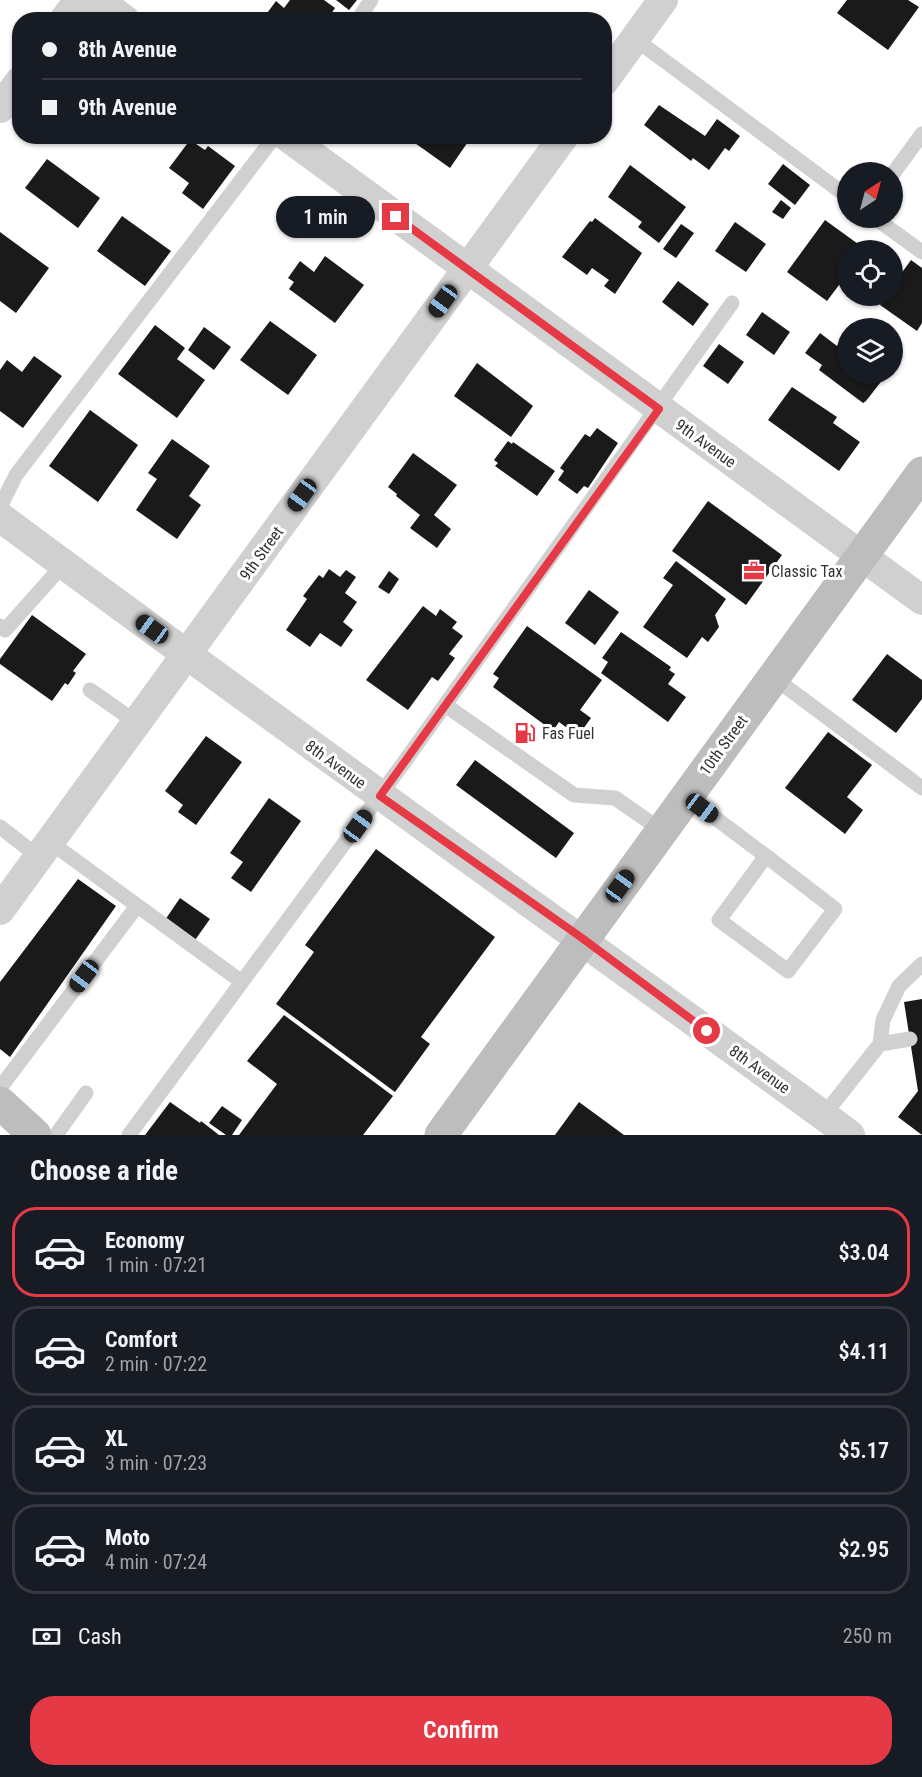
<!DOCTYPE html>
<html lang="en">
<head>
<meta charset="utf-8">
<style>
	:root { --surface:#171b24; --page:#20242c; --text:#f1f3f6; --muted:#9ea1a6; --line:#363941; --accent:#e63946 }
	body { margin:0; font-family:"Roboto Condensed",sans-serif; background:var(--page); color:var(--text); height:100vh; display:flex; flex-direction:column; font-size:22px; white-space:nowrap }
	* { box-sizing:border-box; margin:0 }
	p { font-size:20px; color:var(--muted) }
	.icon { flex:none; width:33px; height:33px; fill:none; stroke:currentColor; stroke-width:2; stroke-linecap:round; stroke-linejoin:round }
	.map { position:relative; height:1135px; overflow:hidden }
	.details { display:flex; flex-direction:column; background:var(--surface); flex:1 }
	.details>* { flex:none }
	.guide { position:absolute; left:12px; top:12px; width:600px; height:132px; border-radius:24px; box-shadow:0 2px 4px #0004; display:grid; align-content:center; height:132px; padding:0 30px; background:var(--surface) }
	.needle { width:39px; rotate:36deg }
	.controls { position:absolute; left:837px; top:162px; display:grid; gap:12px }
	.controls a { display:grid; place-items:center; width:66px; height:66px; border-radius:50%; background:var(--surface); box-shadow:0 2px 4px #0004; font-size:30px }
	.end { position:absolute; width:27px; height:27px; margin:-14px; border:8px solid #e63946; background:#fff; box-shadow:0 0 0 3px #fff }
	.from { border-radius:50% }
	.bubble { position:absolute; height:42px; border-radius:21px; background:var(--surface); box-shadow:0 2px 4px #0004; font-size:20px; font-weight:600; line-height:42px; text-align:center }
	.car { position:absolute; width:18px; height:36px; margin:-18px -9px; border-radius:8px; box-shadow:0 0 4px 2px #0007; background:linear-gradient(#222 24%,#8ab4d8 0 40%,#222 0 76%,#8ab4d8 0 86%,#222 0) }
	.guide b { display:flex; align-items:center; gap:21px; height:57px; font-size:22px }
	.guide b+b { border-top:2px solid var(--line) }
	.guide i { width:15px; height:15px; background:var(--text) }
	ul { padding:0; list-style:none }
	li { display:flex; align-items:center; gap:18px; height:90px; margin:0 12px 9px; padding:0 18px; border:3px solid var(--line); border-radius:24px }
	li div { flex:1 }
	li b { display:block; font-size:22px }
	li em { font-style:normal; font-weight:600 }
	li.on { border-color:var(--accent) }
	li>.icon { width:54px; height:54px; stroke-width:1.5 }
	h2 { padding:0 30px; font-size:27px; line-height:72px }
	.pay { display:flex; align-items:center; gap:15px; height:66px; padding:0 30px; font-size:22px }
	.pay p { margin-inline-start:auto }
	.primary-button { display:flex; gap:12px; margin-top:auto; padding:12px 30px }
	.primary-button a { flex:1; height:69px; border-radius:24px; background:var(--accent); color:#fff; font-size:24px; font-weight:600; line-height:69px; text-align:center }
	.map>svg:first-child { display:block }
	.building { fill:#1a1a1a }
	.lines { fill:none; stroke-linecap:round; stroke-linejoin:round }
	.lane { stroke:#d0d0d0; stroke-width:15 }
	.street { stroke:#d0d0d0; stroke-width:30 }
	.secondary { stroke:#bdbdbd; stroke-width:33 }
	.route { stroke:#e63946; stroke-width:8 }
	.labels { text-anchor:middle; stroke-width:6; stroke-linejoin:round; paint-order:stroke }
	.street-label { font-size:16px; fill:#333; stroke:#fff }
	.poi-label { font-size:16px; fill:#333; stroke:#fff; text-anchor:start }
</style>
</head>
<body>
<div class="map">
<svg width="922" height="1135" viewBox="0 0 922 1135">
	<rect width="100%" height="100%" fill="#fff"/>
	<path class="building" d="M 290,0 L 324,0 L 335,8 L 327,20 L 262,20 L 276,1 L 284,8 Z
		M 336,0 L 357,0 L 349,10 Z
		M 847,0 L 908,0 L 919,7 L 888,50 L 837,13 Z
		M 659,105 L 705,136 L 717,119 L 740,136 L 729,151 L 725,148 L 709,170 L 693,158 L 691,161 L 644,125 Z
		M 405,136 L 472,136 L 450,168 Z
		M 190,140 L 205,150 L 208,146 L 235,166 L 203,209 L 182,193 L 189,183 L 169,168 Z
		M 47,159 L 100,198 L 78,228 L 25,188 Z
		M 783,164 L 810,185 L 795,205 L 768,184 Z
		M 630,165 L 686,207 L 659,243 L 638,227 L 642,222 L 608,197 Z
		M 781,200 L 791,208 L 783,219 L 772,212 Z
		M 122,216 L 171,251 L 145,286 L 97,251 Z
		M 595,218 L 642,253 L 615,294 L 604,286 L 609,280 L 592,268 L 587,275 L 562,257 L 590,221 L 592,222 Z
		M 825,220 L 865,249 L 848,250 L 848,273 L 827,301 L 787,272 Z
		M 735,222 L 766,244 L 746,272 L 715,251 Z
		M 681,224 L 694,233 L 676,258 L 663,249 Z
		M 0,232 L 49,268 L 16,313 L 0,301 Z
		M 325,256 L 364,285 L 335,323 L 289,289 L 294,282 L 288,278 L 300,261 L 314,272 Z
		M 911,260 L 922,268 L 922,323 L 917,331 L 880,305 L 883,300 L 876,296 L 892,296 L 892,274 L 898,278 Z
		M 678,281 L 709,304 L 693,326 L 662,302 Z
		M 762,312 L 790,332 L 774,355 L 746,335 Z
		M 270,321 L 317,355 L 288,395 L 240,360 Z
		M 155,325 L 185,348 L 177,359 L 205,380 L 177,418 L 118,374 Z
		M 204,327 L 231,347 L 214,370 L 188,350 Z
		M 820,333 L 837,346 L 845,336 L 848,338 L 848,374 L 887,374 L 866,401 L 863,403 L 819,370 L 822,365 L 805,353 Z
		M 719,344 L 744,362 L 728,384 L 703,366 Z
		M 34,356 L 62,376 L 23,428 L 0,411 L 0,370 L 7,360 L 22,372 Z
		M 477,363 L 533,406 L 511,437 L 454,396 Z
		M 792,387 L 837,417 L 833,423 L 860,442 L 839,471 L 768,420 Z
		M 90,410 L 138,445 L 98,502 L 49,466 Z
		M 597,428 L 618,443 L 588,488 L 584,486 L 577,494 L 558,480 L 564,471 L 560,468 L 585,434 L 590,437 Z
		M 172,439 L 210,466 L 189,496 L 201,505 L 177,539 L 136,510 L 157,479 L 148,473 Z
		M 508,441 L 512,444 L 513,442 L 555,471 L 537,496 L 495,466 L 498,463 L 494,460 Z
		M 413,453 L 457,485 L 434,515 L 451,529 L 437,548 L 410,528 L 420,515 L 396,496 L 397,494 L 388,487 Z
		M 708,501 L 782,555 L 746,605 L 672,551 Z
		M 676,561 L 726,599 L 715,615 L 719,627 L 708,642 L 702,637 L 687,658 L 643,627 L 673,585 L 663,578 Z
		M 329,569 L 340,577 L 346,570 L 356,577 L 345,593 L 357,602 L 343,622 L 353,630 L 341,647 L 320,633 L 310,647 L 286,630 L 307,599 L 303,596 L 319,575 L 323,578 Z
		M 389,571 L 399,579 L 389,594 L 378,587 Z
		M 589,590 L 619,612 L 595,645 L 565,623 Z
		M 423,606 L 436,616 L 440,609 L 457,622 L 452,628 L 463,636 L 449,654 L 455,658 L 438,681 L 432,677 L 408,710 L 366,680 Z
		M 32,615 L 86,654 L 73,671 L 76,673 L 68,685 L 65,683 L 52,701 L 0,664 L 0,659 Z
		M 527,626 L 602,680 L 580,710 L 591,718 L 578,736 L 559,722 L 553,731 L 493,687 L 499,678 L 493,674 Z
		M 621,632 L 671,667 L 669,670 L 675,674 L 668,684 L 686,697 L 668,722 L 601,673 L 608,662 L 602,658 Z
		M 887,654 L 922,680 L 922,699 L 896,733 L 852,700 Z
		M 828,732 L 872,765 L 847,797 L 863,810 L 845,834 L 785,788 Z
		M 206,736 L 242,762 L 196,825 L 178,812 L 183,805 L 165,791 Z
		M 475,760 L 574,833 L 556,858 L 456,785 Z
		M 269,798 L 301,821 L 251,892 L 231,878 L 243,862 L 230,853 Z
		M 376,849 L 495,937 L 421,1037 L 430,1044 L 395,1092 L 276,1004 L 314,952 L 305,945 Z
		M 78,879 L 116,906 L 10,1057 L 0,1049 L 0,982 Z
		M 180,898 L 210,919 L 195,940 L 165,920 Z
		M 922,999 L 922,1135 L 898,1117 L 918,1091 L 904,1002 Z
		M 284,1015 L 393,1096 L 363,1135 L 239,1135 L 277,1084 L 247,1061 Z
		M 170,1102 L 200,1123 L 201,1121 L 219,1135 L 145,1135 Z
		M 579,1102 L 624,1135 L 555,1135 Z
		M 222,1106 L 242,1120 L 232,1135 L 226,1135 L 209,1123 Z"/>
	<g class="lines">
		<path class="lane" d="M 358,20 L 371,0
			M 635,39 L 848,197
			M 892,175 L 922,134
			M 875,218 L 922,252
			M 0,507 L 16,475 L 275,136
			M 0,626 L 5,630 L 64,564
			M 773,677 L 922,788
			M 90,690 L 137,723
			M 445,705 L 574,795 L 615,798 L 661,830
			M 686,796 L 766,856 L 719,920 L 788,971 L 835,909 L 766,856
			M 0,827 L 39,857
			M 50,842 L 242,982
			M 880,1044 L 910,1039
			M 0,1088 L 137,906
			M 823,1116 L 880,1044 L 883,1020 L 899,986 L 922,964
			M 56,1135 L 86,1093
			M 129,1135 L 405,761 L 732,303"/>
		<path class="street" d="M 98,0 L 125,20
			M 64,20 L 79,0
			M 604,81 L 663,0
			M 0,108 L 20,81
			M 286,136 L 922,600
			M 0,517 C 281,726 567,928 850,1135
			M 0,910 L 564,136"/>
		<path class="secondary" d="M 0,1103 L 35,1135
			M 441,1135 L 922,473"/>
	</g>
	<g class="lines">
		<path class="route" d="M 396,217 L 659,409 L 380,796 L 582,938 L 707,1031"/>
	</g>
	<defs>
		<symbol id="office-bare" viewBox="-9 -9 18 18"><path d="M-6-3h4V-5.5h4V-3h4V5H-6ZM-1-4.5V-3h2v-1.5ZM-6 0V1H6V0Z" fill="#e63946" stroke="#fff" stroke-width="2.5" paint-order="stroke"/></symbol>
		<symbol id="fuel-bare" viewBox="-9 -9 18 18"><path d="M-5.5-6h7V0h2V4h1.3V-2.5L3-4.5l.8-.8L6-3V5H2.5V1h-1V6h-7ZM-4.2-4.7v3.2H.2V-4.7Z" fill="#e63946" stroke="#fff" stroke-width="2.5" paint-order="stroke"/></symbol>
	</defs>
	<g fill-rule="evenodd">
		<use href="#office-bare" x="739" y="556" width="30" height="30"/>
		<use href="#fuel-bare" x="510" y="718" width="30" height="30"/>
	</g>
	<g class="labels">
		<g class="street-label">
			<text transform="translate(706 443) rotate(36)" y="6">9th Avenue</text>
			<text transform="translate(261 553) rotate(-54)" y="6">9th Street</text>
			<text transform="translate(723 745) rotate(-54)" y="6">10th Street</text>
			<text transform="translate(336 764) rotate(36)" y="6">8th Avenue</text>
			<text transform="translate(760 1069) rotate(36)" y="6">8th Avenue</text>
		</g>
		<g class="poi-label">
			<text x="771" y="577">Classic Tax</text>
			<text x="542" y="739">Fas Fuel</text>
		</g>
	</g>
</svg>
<div class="controls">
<a><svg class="needle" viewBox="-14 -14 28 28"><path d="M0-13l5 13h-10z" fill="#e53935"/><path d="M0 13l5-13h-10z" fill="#9ea1a6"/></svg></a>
<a><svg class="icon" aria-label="locate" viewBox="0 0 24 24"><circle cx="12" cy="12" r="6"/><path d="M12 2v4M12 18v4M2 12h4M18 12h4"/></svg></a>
<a><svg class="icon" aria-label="layers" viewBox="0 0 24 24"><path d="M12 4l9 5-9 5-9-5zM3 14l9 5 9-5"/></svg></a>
</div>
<i class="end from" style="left:707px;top:1031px"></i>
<i class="end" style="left:396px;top:217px"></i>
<div class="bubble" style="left:276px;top:196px;width:99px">1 min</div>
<i class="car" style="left:443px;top:301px;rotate:216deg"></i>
<i class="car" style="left:302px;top:495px;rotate:216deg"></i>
<i class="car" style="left:152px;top:629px;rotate:306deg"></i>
<i class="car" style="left:702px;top:808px;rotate:127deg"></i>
<i class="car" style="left:358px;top:826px;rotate:36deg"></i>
<i class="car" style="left:620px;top:886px;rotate:36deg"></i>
<i class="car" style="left:84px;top:976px;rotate:217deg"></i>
<div class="guide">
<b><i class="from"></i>8th Avenue</b>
<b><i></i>9th Avenue</b>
</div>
</div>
<section class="details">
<h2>Choose a ride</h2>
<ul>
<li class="on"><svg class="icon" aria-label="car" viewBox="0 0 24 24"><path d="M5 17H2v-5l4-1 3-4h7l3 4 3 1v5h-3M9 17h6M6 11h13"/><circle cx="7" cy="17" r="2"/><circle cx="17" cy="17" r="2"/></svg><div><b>Economy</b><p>1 min · 07:21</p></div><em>$3.04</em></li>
<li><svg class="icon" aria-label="car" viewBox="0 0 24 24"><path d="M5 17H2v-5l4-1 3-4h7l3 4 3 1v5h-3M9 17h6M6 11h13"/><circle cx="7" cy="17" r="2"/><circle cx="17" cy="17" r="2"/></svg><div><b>Comfort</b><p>2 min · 07:22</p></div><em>$4.11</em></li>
<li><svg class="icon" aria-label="car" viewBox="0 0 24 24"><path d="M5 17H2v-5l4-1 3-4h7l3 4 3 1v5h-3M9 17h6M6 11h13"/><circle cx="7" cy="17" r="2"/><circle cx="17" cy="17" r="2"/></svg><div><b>XL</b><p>3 min · 07:23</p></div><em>$5.17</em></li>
<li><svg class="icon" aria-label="car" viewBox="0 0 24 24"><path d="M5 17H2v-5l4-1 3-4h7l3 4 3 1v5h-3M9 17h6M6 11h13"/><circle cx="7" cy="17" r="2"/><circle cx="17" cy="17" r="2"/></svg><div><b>Moto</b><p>4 min · 07:24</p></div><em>$2.95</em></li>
</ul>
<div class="pay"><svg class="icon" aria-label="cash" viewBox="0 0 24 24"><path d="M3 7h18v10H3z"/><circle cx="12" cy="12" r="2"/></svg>Cash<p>250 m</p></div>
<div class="primary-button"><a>Confirm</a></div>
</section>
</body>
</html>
